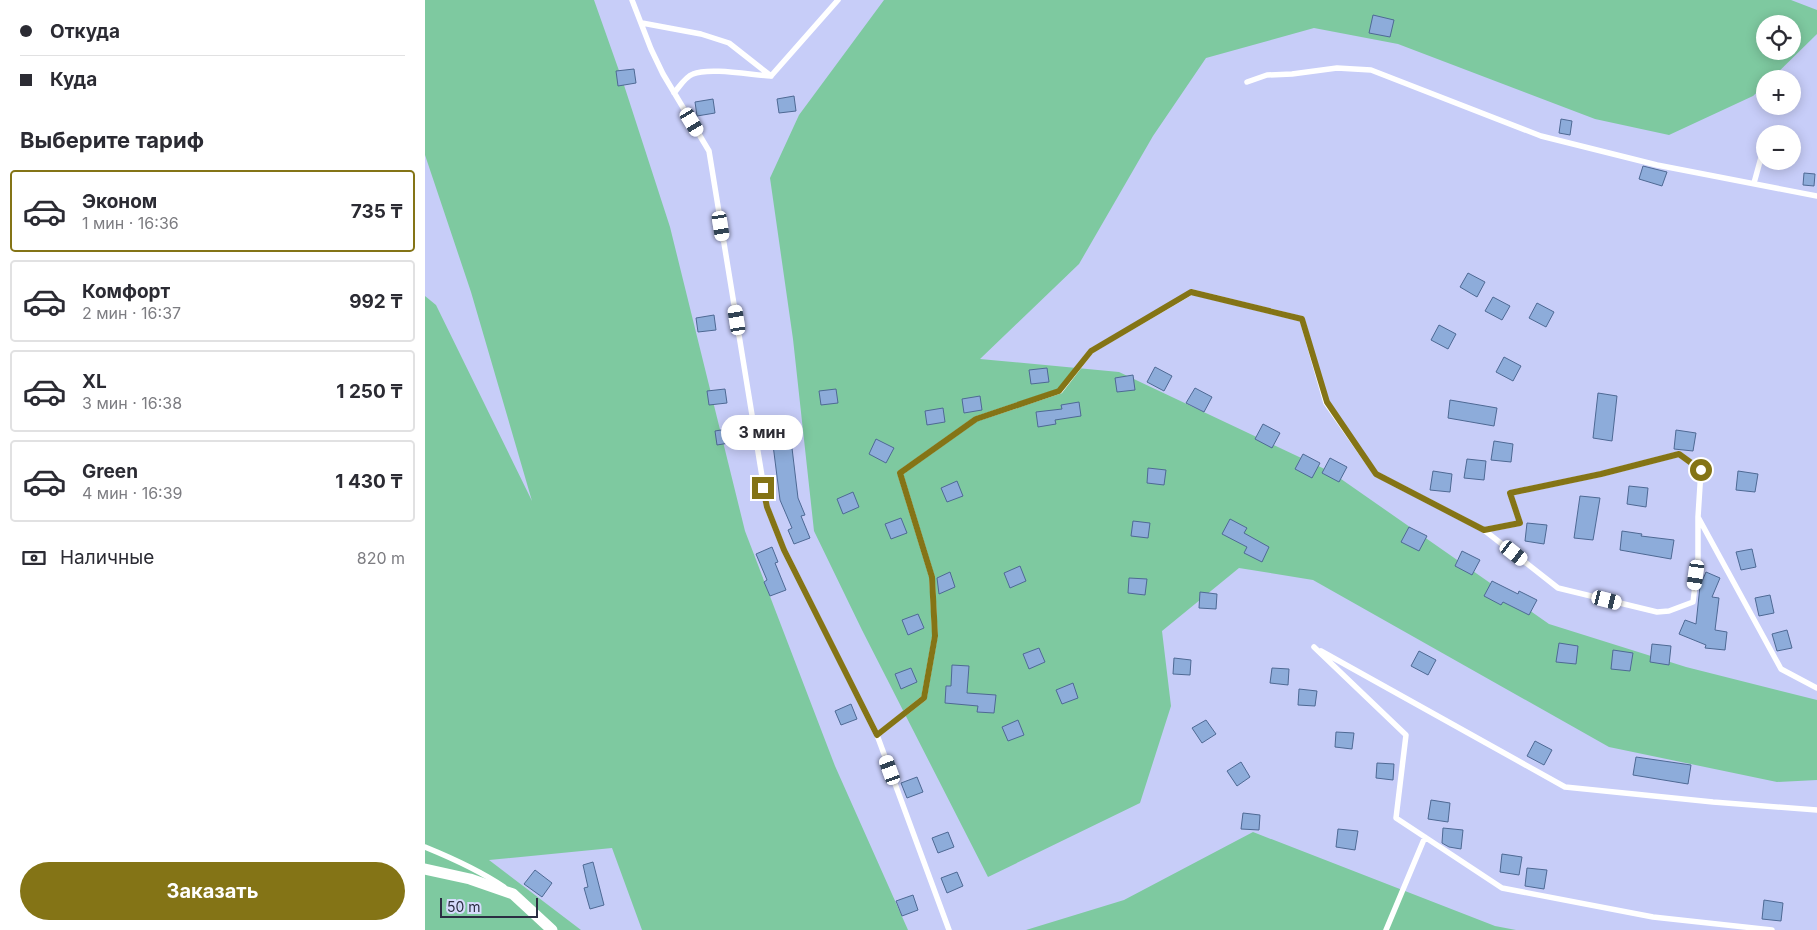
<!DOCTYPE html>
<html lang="ru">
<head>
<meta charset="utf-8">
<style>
	:root { --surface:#fff; --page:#f7f7f7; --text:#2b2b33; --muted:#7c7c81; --line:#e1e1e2; --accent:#847416 }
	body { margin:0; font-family:Inter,sans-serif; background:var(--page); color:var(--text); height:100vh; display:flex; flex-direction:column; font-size:19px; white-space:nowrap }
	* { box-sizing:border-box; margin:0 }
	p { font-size:16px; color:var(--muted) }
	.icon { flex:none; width:28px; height:28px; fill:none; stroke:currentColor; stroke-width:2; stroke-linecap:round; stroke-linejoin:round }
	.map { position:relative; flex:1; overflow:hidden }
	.sheet { display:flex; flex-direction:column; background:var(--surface); width:425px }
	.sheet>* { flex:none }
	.top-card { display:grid; align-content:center; height:110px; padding:0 20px; background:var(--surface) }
	.fabs { position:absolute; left:1331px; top:15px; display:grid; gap:10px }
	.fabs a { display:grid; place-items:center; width:45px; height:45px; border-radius:50%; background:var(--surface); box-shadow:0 2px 12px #0003; font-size:25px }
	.scale { position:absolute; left:15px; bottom:12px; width:98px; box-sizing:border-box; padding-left:5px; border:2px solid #2b2d42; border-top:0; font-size:14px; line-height:18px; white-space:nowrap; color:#2b2d42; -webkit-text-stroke:4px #d6dbfc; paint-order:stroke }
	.end { position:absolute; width:22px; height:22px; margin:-11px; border:6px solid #847416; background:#fff; box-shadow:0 0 0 2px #fff }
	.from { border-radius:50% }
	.bubble { position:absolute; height:35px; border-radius:18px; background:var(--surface); box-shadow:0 2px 12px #0003; font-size:16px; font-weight:700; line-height:35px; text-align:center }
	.car { position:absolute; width:15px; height:30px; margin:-15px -8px; border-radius:6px; box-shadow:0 0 4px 1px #0007; background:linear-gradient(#fff 24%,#345 0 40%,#fff 0 76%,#345 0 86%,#fff 0) }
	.top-card b { display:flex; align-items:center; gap:18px; height:48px; font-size:19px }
	.top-card b+b { border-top:1px solid var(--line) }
	.top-card i { width:12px; height:12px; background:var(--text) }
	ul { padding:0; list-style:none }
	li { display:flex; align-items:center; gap:15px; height:82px; margin:0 10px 8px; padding:0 10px; border:2px solid var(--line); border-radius:5px }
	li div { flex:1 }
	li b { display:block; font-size:19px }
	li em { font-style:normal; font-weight:700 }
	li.selected { border-color:var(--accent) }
	li>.icon { width:45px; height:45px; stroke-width:1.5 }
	h2 { padding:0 20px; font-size:22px; line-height:60px }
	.pay { display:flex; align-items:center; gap:12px; height:55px; padding:0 20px; font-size:19px }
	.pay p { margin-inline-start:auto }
	.button { display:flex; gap:10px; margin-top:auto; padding:10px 20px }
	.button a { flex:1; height:58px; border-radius:30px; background:var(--accent); color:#fff; font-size:20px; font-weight:700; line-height:58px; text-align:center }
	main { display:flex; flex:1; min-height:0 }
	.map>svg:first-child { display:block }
	.green { fill:#7ec9a0; fill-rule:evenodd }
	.building { fill:#8dacda; stroke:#4e6994 }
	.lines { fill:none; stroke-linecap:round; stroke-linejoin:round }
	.service { stroke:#fff; stroke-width:5.5 }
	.minor { stroke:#fff; stroke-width:11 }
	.route { stroke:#847416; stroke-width:6 }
</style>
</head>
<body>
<main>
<section class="sheet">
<div class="top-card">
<b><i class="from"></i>Откуда</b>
<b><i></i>Куда</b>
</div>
<h2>Выберите тариф</h2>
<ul>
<li class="selected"><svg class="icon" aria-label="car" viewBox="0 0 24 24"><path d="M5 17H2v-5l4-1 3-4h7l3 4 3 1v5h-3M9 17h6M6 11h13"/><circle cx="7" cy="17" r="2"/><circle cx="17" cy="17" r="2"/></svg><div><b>Эконом</b><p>1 мин · 16:36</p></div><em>735 ₸</em></li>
<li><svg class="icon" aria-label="car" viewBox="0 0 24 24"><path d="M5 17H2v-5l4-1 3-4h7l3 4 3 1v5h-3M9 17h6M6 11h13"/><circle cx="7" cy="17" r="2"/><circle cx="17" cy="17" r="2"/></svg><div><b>Комфорт</b><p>2 мин · 16:37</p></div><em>992 ₸</em></li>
<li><svg class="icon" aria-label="car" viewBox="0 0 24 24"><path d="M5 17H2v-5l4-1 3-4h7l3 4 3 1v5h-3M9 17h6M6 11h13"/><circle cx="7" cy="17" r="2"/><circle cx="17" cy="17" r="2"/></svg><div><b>XL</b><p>3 мин · 16:38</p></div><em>1 250 ₸</em></li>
<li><svg class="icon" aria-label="car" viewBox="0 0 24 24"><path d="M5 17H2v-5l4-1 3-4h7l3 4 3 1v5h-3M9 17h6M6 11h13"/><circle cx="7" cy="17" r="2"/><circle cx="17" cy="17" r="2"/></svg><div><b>Green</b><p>4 мин · 16:39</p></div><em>1 430 ₸</em></li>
</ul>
<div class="pay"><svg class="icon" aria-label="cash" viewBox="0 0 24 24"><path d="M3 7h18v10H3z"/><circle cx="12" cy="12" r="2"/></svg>Наличные<p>820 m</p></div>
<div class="button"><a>Заказать</a></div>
</section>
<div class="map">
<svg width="1392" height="930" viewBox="0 0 1392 930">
	<rect width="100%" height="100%" fill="#c7cdf8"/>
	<path class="green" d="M 0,0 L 169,0 L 198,82 L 245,227 L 320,531 L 410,766 L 483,930 L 217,930 L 187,848 L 64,860 L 156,930 L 0,930 L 0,296 L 11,305 L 107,501 L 46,292 L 0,155 Z
		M 459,0 L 1366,0 L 1392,10 L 1392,34 L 1346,79 L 1340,79 L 1340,85 L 1328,96 L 1244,135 L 1170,119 L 973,44 L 889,28 L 781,58 L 728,136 L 654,264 L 555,359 L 694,372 L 906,472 L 1124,624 L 1261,667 L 1392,700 L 1392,780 L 1352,782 L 1184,747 L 888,580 L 814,568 L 737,631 L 746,706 L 715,803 L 563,877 L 437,630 L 389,531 L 368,339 L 345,178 L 374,115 ZM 1340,24 L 1368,24 L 1368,51 L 1340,51 Z
		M 828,832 L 1070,926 L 1091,930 L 601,930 L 699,900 Z"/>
	<path class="building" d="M 948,15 L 969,20 L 965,37 L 944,33 Z
		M 209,69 L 211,83 L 193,86 L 191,71 Z
		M 369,96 L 371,111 L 354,113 L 352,99 Z
		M 288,99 L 290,113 L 272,116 L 270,102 Z
		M 1136,119 L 1147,121 L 1145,135 L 1134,133 Z
		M 1218,166 L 1242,172 L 1237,186 L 1214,179 Z
		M 1379,173 L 1390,174 L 1389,186 L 1378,185 Z
		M 1043,273 L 1060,282 L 1052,297 L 1035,287 Z
		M 1068,297 L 1085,306 L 1077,320 L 1060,311 Z
		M 1112,303 L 1129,312 L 1121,327 L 1104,318 Z
		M 289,315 L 291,330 L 273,332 L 271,318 Z
		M 1014,325 L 1031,334 L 1023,349 L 1006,340 Z
		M 1079,357 L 1096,366 L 1088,381 L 1071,372 Z
		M 730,367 L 747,376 L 739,391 L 722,382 Z
		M 622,368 L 624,382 L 606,384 L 604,370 Z
		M 708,375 L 710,390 L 692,392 L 690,378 Z
		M 770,388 L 787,397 L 779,412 L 761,403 Z
		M 300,389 L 302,403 L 284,405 L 282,391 Z
		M 411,389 L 413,403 L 396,405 L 394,391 Z
		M 1173,393 L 1192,396 L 1187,441 L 1168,438 Z
		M 555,396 L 557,410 L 539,413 L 537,399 Z
		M 1025,400 L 1072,408 L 1069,426 L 1023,418 Z
		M 654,402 L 656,416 L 630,420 L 631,424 L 613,427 L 611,412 L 637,409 L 636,405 Z
		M 518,408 L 520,422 L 502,425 L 500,411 Z
		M 360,421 L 363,448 L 367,448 L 373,498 L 380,515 L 376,516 L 385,538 L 369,544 L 363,530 L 367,528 L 355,500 L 347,437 L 344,438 L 342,423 Z
		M 838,424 L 855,433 L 847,448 L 830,439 Z
		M 308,428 L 310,442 L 292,445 L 290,431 Z
		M 1251,430 L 1271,433 L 1268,451 L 1249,449 Z
		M 451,439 L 469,448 L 461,463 L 444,454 Z
		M 1069,441 L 1088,444 L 1086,462 L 1066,460 Z
		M 878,454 L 895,463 L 887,478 L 870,469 Z
		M 905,458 L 922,467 L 914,482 L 897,473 Z
		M 1042,459 L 1061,461 L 1059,480 L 1039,478 Z
		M 723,468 L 741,470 L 739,485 L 722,483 Z
		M 1008,471 L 1027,474 L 1025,492 L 1005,490 Z
		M 1313,471 L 1333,474 L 1330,492 L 1311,490 Z
		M 532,481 L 538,496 L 522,502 L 516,488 Z
		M 1204,486 L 1223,488 L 1221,507 L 1202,504 Z
		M 428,492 L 434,507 L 418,514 L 412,499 Z
		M 1155,496 L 1175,498 L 1168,540 L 1149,538 Z
		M 476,518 L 482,533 L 466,539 L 460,524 Z
		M 805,519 L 822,528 L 819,533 L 844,547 L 837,562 L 819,553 L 822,547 L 797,534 Z
		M 708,521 L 725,523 L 723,538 L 706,536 Z
		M 1102,523 L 1122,525 L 1119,544 L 1100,541 Z
		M 984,527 L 1002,536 L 994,551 L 976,542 Z
		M 1197,531 L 1217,534 L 1216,536 L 1249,540 L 1246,559 L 1195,550 Z
		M 347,547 L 353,562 L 350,563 L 361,590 L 345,596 L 339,582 L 342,580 L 331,554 Z
		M 1327,549 L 1331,567 L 1316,570 L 1311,552 Z
		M 1037,551 L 1055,560 L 1047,575 L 1030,566 Z
		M 595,566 L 601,581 L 585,588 L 579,573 Z
		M 525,572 L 530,587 L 514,594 L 512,578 Z
		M 1281,572 L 1295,578 L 1287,597 L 1294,598 L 1290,630 L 1302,632 L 1300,650 L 1280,648 L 1281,645 L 1254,634 L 1260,620 L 1271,624 L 1275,586 Z
		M 704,578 L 722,579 L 720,595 L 703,593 Z
		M 1067,581 L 1093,594 L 1094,591 L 1112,600 L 1104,615 L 1078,602 L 1076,605 L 1059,596 Z
		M 775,592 L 792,594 L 791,609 L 774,608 Z
		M 1345,595 L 1349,613 L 1334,616 L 1330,598 Z
		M 493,614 L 499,628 L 483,635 L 477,620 Z
		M 1362,630 L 1367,648 L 1352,651 L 1347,634 Z
		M 1134,643 L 1153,646 L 1151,664 L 1131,662 Z
		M 1227,644 L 1246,646 L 1244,665 L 1225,662 Z
		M 614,648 L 620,662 L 604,669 L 598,654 Z
		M 1188,650 L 1208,653 L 1205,671 L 1186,669 Z
		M 994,651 L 1011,660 L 1003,675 L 986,666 Z
		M 749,658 L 766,660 L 765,675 L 748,674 Z
		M 527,665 L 544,666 L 542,693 L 571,695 L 569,713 L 552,712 L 553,706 L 520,703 L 521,686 L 526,686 Z
		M 486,668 L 492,682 L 476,689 L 470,674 Z
		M 847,668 L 864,669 L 863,685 L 845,683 Z
		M 648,683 L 653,698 L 637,704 L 631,690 Z
		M 874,689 L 892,691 L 890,706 L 873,705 Z
		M 426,704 L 432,719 L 416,725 L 410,711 Z
		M 593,720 L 599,735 L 583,741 L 577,727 Z
		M 781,720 L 791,734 L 777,743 L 767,728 Z
		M 911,732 L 929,733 L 927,749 L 910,747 Z
		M 1110,741 L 1127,750 L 1119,765 L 1102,756 Z
		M 1211,757 L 1266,765 L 1263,784 L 1208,775 Z
		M 816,762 L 825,777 L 812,786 L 802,771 Z
		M 952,763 L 969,764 L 968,780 L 951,778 Z
		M 492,777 L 498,792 L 482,798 L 476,783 Z
		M 1006,800 L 1025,803 L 1023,822 L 1003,819 Z
		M 818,813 L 835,815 L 834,830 L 816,829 Z
		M 1018,828 L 1038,830 L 1036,849 L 1024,847 L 1017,843 Z
		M 913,829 L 933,831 L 930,850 L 911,847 Z
		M 523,832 L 529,847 L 513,853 L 507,838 Z
		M 1077,854 L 1097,857 L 1094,875 L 1075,872 Z
		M 168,862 L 179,905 L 165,909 L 159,888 L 163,887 L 158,865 Z
		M 1102,868 L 1122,870 L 1119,889 L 1100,886 Z
		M 110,870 L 127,883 L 117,897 L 99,884 Z
		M 532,872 L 538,886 L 522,893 L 516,878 Z
		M 488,895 L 493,910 L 477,916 L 471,901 Z
		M 1339,900 L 1358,903 L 1356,921 L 1337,919 Z"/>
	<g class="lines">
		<path class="service" d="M 207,0 L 226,49 L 238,74 L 284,151 L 342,507 L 359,550 L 452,735 L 524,930
			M 217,23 L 276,34 L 304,43 L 346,76 L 413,0
			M 822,82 L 842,75 L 867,74 L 912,68 L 946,70 L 1116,136 L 1232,165 L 1392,196
			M 249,93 C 255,86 260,77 268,74 C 284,67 327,75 346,76
			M 1329,183 L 1340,143
			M 1273,517 L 1273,562 L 1268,602 L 1244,611 L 1232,612 L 1133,588 L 1059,530 L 1095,523 L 1085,493 L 1176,474 L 1254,454 L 1276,470 L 1273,517 L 1356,669 L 1392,688
			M 889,647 L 981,735 L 971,818 L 1077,888 L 1228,917 L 1347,930
			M 896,651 L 1140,787 L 1288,802 L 1392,810
			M 452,735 L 499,698 L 510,636 L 507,577 L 475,473 L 551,419 L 635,391 L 666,351 L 767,292 L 877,319 L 901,403 L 951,474 L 1059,530
			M 0,847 C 27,858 54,870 79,887
			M 961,930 L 1000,837"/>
		<path class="minor" d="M 0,869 L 45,879 L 88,894 L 127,930"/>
	</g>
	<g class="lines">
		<path class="route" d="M 338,488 L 342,507 L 359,550 L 452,735 L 499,698 L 510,636 L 507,577 L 475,473 L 551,419 L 634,391 L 666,351 L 766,292 L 877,319 L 902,402 L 951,474 L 1059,530 L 1095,523 L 1085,493 L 1176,474 L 1254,454 L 1276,470"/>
	</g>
</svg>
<div class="fabs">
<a><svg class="icon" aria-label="locate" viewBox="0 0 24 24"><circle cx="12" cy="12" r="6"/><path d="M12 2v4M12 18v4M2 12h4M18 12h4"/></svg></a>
<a>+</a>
<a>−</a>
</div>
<div class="scale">50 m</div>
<i class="end from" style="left:1276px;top:470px"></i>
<i class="end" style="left:338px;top:488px"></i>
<div class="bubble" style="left:296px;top:415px;width:82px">3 мин</div>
<i class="car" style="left:267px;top:122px;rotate:149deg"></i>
<i class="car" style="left:296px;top:226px;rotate:171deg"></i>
<i class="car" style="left:312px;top:320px;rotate:351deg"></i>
<i class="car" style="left:1089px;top:553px;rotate:128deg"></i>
<i class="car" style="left:1271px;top:575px;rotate:188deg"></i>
<i class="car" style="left:1182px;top:600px;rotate:104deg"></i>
<i class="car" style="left:465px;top:770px;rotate:340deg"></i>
</div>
</main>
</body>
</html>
